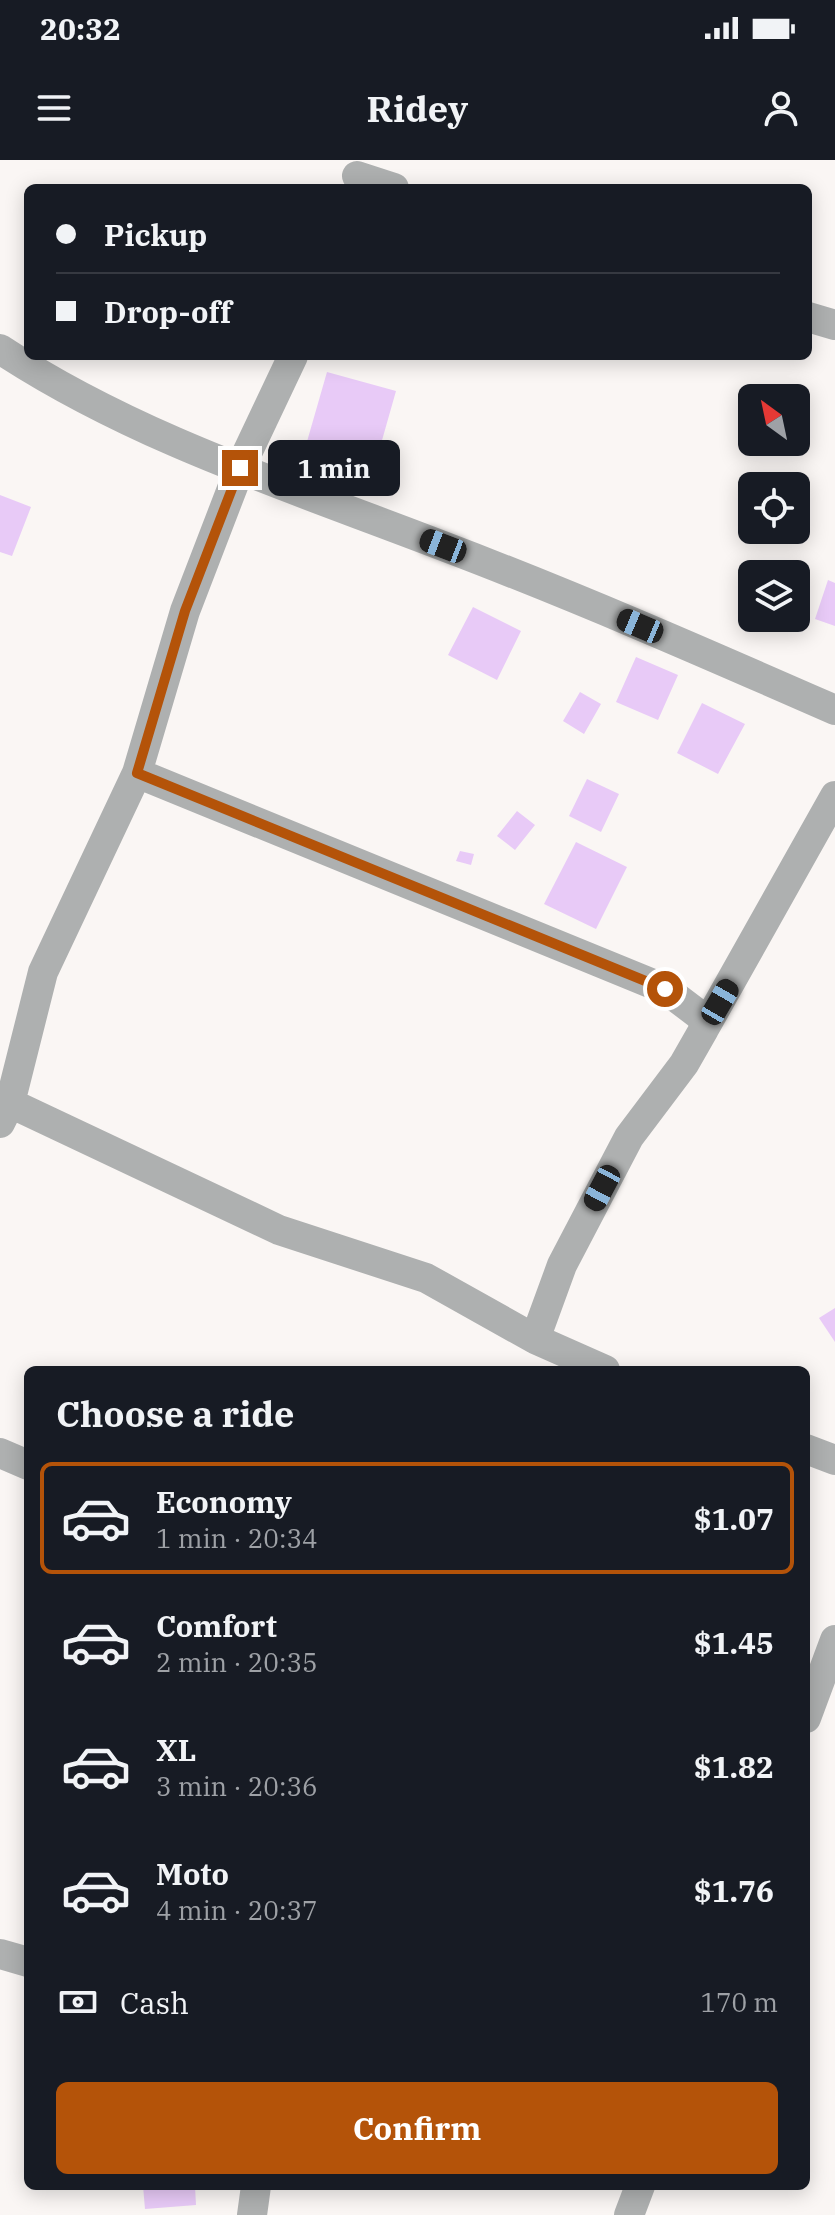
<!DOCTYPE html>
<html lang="en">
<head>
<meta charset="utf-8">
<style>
	:root { --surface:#171b24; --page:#242831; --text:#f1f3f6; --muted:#9ea1a6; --line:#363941; --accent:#b45309 }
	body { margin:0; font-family:"IBM Plex Serif",serif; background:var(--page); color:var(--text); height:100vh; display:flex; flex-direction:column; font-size:30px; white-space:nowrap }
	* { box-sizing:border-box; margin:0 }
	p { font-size:26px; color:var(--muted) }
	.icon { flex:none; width:44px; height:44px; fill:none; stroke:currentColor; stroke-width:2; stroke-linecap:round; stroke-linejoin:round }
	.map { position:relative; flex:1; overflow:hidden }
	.details { position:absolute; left:24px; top:1206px; width:786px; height:824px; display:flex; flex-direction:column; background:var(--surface); border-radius:12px; box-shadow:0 4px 20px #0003 }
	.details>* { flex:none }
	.top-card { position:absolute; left:24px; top:24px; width:788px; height:176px; border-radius:12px; box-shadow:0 4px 20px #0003; display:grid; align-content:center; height:176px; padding:0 32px; background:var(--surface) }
	.needle { width:52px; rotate:327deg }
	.fabs { position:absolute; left:738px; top:224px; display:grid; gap:16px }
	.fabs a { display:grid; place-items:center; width:72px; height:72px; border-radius:12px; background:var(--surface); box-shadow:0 4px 20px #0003; font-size:40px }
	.end { position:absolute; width:36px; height:36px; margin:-18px; border:10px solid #b45309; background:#fff; box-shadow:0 0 0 4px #fff }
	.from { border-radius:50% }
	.bubble { position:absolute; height:56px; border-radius:12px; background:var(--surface); box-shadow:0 4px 20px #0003; font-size:26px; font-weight:800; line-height:56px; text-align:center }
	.car { position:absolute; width:24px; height:48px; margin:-24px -12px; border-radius:10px; box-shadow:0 0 6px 2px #0007; background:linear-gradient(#222 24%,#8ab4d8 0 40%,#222 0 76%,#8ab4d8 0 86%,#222 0) }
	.top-card b { display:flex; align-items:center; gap:28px; height:76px; font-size:30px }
	.top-card b+b { border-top:2px solid var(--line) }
	.top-card i { width:20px; height:20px; background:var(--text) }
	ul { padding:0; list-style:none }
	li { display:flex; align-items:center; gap:24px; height:112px; margin:0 16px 12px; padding:0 16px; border:4px solid transparent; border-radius:12px }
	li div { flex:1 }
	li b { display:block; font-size:30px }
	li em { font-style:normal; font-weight:800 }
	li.on { border-color:var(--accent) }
	li>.icon { width:72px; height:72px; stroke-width:1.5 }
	h2 { padding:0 32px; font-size:36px; line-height:96px }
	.pay { display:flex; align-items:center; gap:20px; height:88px; padding:0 32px; font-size:30px }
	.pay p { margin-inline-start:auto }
	.cta { display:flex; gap:16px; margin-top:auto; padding:16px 32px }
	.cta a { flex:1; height:92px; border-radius:12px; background:var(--accent); color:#fff; font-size:32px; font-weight:800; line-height:92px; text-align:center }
	.status { display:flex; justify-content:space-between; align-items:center; height:56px; padding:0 40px; background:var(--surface); direction:ltr }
	.status svg { height:22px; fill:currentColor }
	header { display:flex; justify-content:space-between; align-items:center; height:104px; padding:0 32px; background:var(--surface); font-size:36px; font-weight:800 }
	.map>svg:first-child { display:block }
	.building { fill:#e8caf7 }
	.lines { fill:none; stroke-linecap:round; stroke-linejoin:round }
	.minor { stroke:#aeb0b0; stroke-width:30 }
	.route { stroke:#b45309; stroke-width:10 }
</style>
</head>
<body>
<div class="status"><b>20:32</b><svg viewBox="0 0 49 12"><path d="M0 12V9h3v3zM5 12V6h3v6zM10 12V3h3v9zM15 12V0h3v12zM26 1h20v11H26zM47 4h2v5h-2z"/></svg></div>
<header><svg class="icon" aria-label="menu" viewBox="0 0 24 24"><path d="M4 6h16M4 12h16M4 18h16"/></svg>Ridey<svg class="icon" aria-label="person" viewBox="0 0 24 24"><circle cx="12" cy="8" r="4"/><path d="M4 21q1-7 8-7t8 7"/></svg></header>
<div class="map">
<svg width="835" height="2055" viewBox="0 0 835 2055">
	<rect width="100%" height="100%" fill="#faf6f4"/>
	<path class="building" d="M 327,212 L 396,231 L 375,305 L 306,285 Z
		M 0,335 L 31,347 L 12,396 L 0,392 Z
		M 828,420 L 835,423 L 835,466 L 815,459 Z
		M 473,447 L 521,471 L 497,520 L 448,495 Z
		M 636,497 L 678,515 L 658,560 L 616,542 Z
		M 580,532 L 601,544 L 584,574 L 563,561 Z
		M 702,543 L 745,564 L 718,614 L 677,593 Z
		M 587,619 L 619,634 L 601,672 L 569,656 Z
		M 517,651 L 535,665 L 515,690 L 497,676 Z
		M 576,682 L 627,707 L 596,769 L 544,744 Z
		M 460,691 L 474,694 L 471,705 L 456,701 Z
		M 835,1148 L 835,1182 L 819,1158 Z
		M 143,2026 L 195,2026 L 196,2045 L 145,2049 Z"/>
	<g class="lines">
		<path class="minor" d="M 357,16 L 394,28
			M 808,157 L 835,165
			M 0,189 C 135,278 293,328 443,386 C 575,436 705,493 835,550
			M 137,613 L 665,829 L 702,857 L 704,869 L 684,904 L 629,977 L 562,1105 L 535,1179
			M 704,869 L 835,636
			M 10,943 L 279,1070 L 426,1118 L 535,1179 L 605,1210
			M 0,963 L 10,943 L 43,812 L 137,613 L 185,451 L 240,308 L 293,196
			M 806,1289 L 835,1300
			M 0,1293 L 28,1305
			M 806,1558 L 835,1480
			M 0,1794 L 28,1802
			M 252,2055 L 256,2026
			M 629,2055 L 640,2026"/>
	</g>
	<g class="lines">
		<path class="route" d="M 240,308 L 185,451 L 137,613 L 665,829"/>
	</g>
</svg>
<div class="fabs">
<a><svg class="needle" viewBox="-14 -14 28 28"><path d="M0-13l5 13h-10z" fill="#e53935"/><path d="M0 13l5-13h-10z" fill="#9ea1a6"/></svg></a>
<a><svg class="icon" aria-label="locate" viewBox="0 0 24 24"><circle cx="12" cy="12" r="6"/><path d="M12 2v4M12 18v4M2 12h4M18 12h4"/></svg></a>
<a><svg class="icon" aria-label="layers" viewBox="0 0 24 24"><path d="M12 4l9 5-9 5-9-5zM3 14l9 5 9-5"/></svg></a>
</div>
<i class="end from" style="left:665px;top:829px"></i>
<i class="end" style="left:240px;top:308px"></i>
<div class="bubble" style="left:268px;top:280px;width:132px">1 min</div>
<i class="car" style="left:443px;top:386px;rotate:291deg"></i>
<i class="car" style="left:640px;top:466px;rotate:293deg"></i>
<i class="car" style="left:720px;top:842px;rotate:30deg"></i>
<i class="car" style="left:602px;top:1028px;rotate:208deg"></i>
<div class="top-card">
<b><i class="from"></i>Pickup</b>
<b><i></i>Drop-off</b>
</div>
<section class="details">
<h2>Choose a ride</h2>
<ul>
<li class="on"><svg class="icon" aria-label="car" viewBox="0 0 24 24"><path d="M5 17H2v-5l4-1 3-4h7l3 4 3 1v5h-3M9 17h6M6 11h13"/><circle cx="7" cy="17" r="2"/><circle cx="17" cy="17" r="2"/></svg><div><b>Economy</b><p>1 min · 20:34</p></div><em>$1.07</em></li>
<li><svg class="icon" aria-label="car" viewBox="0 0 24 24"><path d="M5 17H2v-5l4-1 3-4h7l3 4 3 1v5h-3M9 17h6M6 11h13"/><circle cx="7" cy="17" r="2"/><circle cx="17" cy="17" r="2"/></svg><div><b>Comfort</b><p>2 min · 20:35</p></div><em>$1.45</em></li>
<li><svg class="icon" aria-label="car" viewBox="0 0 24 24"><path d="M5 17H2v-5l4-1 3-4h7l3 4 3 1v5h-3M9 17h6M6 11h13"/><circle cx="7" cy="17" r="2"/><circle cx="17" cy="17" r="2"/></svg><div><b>XL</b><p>3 min · 20:36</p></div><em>$1.82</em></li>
<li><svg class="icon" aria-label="car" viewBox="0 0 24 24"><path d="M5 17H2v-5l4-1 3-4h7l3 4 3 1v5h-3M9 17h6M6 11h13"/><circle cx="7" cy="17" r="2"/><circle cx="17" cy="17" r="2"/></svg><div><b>Moto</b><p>4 min · 20:37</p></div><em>$1.76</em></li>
</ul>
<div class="pay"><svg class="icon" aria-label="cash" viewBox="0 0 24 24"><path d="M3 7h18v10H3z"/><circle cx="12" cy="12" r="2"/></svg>Cash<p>170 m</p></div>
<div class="cta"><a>Confirm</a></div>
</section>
</div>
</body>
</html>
